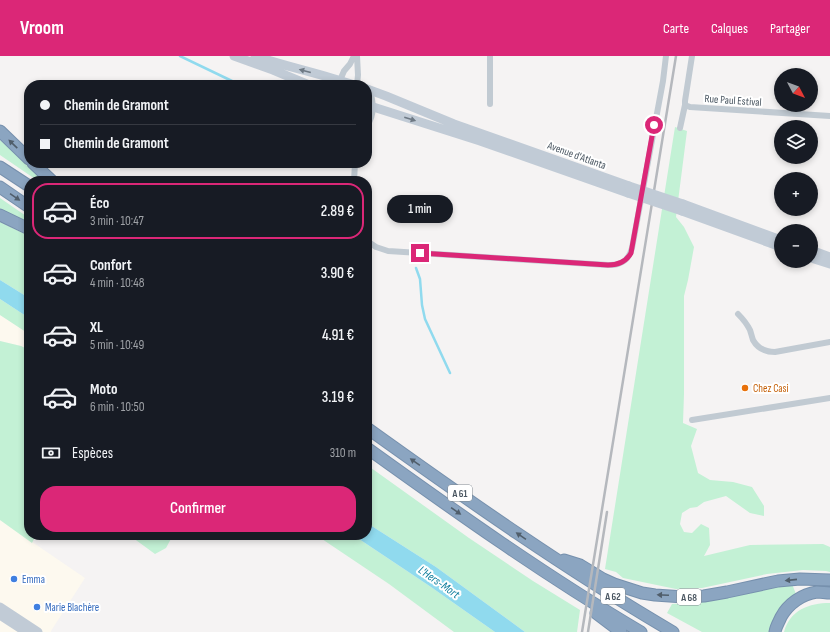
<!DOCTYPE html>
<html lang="fr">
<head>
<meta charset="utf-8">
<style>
	:root { --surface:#171b24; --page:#242831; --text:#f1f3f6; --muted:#9ea1a6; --line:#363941; --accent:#db2777 }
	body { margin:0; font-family:"Sofia Sans Condensed",sans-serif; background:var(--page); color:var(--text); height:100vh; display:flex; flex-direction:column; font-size:15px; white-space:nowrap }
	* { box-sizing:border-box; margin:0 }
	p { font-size:13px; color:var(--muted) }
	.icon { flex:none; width:22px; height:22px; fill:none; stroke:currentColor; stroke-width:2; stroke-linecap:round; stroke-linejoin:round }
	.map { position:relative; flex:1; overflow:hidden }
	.sheet { position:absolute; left:24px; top:120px; width:348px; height:364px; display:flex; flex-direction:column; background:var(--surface); border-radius:16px; box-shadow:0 2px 6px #0003 }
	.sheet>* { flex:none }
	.hud { position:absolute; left:24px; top:24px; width:348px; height:88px; border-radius:16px; box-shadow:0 2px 6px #0003; display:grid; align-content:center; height:88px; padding:0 16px; background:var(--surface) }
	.needle { width:26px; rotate:131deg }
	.buttons { position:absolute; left:774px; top:12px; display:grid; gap:8px }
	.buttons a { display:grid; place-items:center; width:44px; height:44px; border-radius:50%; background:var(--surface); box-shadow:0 2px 6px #0003; font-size:20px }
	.end { position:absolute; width:18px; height:18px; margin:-9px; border:5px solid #db2777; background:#fff; box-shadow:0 0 0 2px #fff }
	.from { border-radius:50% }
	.bubble { position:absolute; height:28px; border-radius:14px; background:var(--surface); box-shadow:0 2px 6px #0003; font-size:13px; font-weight:600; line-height:28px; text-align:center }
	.hud b { display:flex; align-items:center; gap:14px; height:38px; font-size:15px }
	.hud b+b { border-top:1px solid var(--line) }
	.hud i { width:10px; height:10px; background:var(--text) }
	ul { padding:7px 0 0; list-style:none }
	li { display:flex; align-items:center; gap:12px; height:56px; margin:0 8px 6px; padding:0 8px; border:2px solid transparent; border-radius:16px }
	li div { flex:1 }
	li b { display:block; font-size:15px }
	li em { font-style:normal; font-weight:600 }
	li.on { border-color:var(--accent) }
	li>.icon { width:36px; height:36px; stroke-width:1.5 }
	.pay { display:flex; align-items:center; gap:10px; height:44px; padding:0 16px; font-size:15px }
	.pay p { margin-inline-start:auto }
	.primary-button { display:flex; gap:8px; margin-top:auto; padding:8px 16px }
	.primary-button a { flex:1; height:46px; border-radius:16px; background:var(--accent); color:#fff; font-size:16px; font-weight:600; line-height:46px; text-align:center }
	header { display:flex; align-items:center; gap:24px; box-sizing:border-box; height:56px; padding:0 20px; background:var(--accent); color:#fff }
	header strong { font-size:19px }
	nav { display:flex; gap:22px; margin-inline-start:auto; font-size:14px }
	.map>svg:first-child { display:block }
	.commercial { fill:#fdf9ef }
	.green { fill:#c3f1d5 }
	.water { fill:#90daee }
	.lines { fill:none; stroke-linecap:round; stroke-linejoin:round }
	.stream { stroke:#90daee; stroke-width:2.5 }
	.highway-casing { stroke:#7690ad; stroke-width:13 }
	.street { stroke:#c1cad2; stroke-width:6 }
	.secondary { stroke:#c1cbd6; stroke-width:9 }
	.highway { stroke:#8ba5c1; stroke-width:11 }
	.rail { stroke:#b5b8bd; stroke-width:2.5 }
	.secondary-bridge { stroke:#c1cbd6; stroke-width:9 }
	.oneway { fill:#6e7984 }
	.oneway2 { fill:#505e6b }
	.route { stroke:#db2777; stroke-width:5 }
	.food-dot { fill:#e8710a; stroke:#fff; stroke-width:1.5 }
	.shop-dot { fill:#3f7fe0; stroke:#fff; stroke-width:1.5 }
	.labels { text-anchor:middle; stroke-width:4; stroke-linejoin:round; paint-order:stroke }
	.shield { fill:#fff; stroke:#808990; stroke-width:1 }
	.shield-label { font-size:10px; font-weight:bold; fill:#4a5661 }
	.street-label { font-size:11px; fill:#4a5661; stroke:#fff }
	.food-label { font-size:11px; fill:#c56008; stroke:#fff; text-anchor:start }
	.shop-label { font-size:11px; fill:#366cbe; stroke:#fff; text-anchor:start }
	.water-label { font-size:12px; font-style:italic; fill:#0c7c9b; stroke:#fff }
</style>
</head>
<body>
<header>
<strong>Vroom</strong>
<nav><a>Carte</a><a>Calques</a><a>Partager</a></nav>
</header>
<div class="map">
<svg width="830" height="576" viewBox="0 0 830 576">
	<rect width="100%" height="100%" fill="#f5f3f3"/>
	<path class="commercial" d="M 0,259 L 29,278 L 29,294 L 21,290 L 0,285 Z
		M 0,464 L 85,522 L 51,575 L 51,576 L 0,576 Z"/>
	<path class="green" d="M 675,71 L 687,75 L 676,161 L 684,171 L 694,191 L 688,224 L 684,240 L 684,338 L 683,367 L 697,373 L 691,390 L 698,417 L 710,424 L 733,426 L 752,431 L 764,450 L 764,460 L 750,457 L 726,440 L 704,446 L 697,451 L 690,452 L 682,457 L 680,468 L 684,476 L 692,477 L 701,468 L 709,472 L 710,489 L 704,500 L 750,489 L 823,488 L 830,491 L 830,516 L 826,515 L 803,514 L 767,518 L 702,532 L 676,533 L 623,522 L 616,516 L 605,513 Z
		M 0,84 L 46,125 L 38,125 L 0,99 Z
		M 0,142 L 29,162 L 29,168 L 0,154 Z
		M 0,166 L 29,180 L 29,242 L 0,224 Z
		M 0,243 L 29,262 L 29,278 L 0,259 Z
		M 0,285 L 21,290 L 29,294 L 29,479 L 36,479 L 32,487 L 0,464 Z
		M 367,409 L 469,482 L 533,525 L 580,554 L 577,576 L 525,576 L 436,511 L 367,467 Z
		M 129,479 L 173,479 L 166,492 L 155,498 Z
		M 316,479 L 353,479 L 431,531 L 495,576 L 454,576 L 389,528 Z
		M 792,528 L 796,538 C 783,547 772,560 770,576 L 702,576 L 667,557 L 672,548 L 703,546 Z
		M 830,547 L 830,576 L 784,576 C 790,554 809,547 830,547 Z"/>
	<path class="water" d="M 0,224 L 29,242 L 29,262 L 0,243 Z
		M 367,467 L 436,511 L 525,576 L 495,576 L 431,531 L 353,479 L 367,479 Z"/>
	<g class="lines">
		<path class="stream" d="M 180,0 L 232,25 L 238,29
			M 416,212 L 420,223 L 422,249 L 425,263 L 450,317"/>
		<defs>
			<path id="highway" d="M 0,75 L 29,103
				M 33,107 L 52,125
				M 0,111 L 29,130
				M 0,131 L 29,151
				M 0,159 L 29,173
				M 367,372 C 466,443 567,514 673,576
				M 367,392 C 456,456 546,520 641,576
				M 564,504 L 580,509 L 603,523 L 614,528 L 642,537 L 655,539 L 684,541 L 704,540 L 727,536 L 778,525 L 800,523 L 830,524
				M 596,557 L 621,576
				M 775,576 C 776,570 779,566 781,561 C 788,548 802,538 817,536 C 821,536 826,537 830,537"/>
		</defs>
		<use href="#highway" class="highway-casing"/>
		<path class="street" d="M 357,0 L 358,19 L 357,29
			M 490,0 L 490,48
			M 692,0 L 685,45 L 685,49 L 690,51 L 830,60
			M 338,29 L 344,15 L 350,8 L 354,0
			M 367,69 C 375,60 373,45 370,34
			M 680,72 L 685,49
			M 354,125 L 355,107
			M 367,185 L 376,191 L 388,195 L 608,209 C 620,210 629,204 632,192 L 663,25 L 666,0
			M 738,258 C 743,263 747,268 750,274 C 751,277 752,281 753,284 C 758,293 766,296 775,296 L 830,286
			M 692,364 L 830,342"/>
		<path class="secondary" d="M 234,0 L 273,14 L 309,29
			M 255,0 C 288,11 322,18 354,29
			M 367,33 L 386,40 L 454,68 L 629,130
			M 367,49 L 480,85 L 628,137
			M 683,148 L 781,184
			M 682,155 L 781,191
			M 811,194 L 830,201
			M 811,202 L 830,208
			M 0,551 L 38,576
			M 0,559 L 26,576"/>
		<use href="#highway" class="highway"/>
		<path class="rail" d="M 582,576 L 676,0
			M 588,576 L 607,456"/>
		<path class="secondary-bridge" d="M 629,130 L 683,148
			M 628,137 L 682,155"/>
	</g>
	<defs><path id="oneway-solid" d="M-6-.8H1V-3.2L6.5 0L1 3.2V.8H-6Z"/></defs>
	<g class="oneway">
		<use href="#oneway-solid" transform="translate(305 15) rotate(-165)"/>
		<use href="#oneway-solid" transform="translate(410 63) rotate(17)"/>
	</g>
	<g class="oneway2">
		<use href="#oneway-solid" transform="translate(13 88) rotate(-136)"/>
		<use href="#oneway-solid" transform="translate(15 141) rotate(34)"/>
		<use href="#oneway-solid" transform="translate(415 406) rotate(-145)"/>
		<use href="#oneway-solid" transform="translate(456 455) rotate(35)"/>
		<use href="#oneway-solid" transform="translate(521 480) rotate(-146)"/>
		<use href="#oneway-solid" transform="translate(791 524) rotate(174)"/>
		<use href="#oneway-solid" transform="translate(663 539) rotate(-178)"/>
	</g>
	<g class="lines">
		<path class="route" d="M 420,197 L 608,209 C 618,209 626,206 631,197 L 654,69"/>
	</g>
	<circle class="food-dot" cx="745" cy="332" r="4"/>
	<g class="shop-dot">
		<circle cx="14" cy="523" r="4"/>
		<circle cx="37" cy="551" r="4"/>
	</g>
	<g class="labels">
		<g class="shield">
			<rect x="448" y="429" width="24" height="16" rx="3"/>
			<rect x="601" y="532" width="24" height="16" rx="3"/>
			<rect x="677" y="533" width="24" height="16" rx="3"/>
		</g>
		<g class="shield-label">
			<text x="460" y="441">A 61</text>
			<text x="613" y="544">A 62</text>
			<text x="689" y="545">A 68</text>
		</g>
		<g class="street-label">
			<text transform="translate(733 44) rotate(4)" y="4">Rue Paul Estival</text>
			<text transform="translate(577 99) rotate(20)" y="4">Avenue d'Atlanta</text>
		</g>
		<g class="food-label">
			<text x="753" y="336">Chez Casi</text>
		</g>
		<g class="shop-label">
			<text x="22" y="527">Emma</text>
			<text x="45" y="555">Marie Blachère</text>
		</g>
		<g class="water-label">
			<text transform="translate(439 526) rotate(35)" y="4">L'Hers-Mort</text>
		</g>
	</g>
</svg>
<div class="buttons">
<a><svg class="needle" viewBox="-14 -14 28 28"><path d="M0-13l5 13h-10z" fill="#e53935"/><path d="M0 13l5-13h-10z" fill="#9ea1a6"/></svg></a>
<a><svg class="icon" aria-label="layers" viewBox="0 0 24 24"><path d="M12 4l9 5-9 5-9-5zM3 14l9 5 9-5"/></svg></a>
<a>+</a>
<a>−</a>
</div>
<i class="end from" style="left:654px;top:69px"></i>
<i class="end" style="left:420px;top:197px"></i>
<div class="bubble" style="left:387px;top:139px;width:66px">1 min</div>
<div class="hud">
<b><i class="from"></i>Chemin de Gramont</b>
<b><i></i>Chemin de Gramont</b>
</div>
<section class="sheet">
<ul>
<li class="on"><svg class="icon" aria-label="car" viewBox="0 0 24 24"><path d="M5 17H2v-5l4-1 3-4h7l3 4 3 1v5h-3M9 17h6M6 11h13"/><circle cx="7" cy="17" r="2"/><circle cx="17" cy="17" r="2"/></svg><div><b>Éco</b><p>3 min · 10:47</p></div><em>2.89 €</em></li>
<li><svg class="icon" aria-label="car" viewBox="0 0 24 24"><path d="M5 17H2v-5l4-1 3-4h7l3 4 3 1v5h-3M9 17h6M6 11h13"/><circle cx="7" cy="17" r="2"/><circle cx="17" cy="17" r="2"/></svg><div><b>Confort</b><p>4 min · 10:48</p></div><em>3.90 €</em></li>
<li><svg class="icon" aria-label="car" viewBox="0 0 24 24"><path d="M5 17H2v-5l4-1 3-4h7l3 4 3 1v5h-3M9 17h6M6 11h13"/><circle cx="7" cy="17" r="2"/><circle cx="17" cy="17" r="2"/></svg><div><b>XL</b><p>5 min · 10:49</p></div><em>4.91 €</em></li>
<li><svg class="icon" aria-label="car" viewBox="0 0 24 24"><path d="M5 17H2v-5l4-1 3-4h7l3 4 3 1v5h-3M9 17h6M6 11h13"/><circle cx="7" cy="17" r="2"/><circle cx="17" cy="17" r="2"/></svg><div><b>Moto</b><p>6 min · 10:50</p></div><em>3.19 €</em></li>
</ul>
<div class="pay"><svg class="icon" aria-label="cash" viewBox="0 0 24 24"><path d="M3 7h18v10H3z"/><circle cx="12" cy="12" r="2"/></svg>Espèces<p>310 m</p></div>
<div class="primary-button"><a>Confirmer</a></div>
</section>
</div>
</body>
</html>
